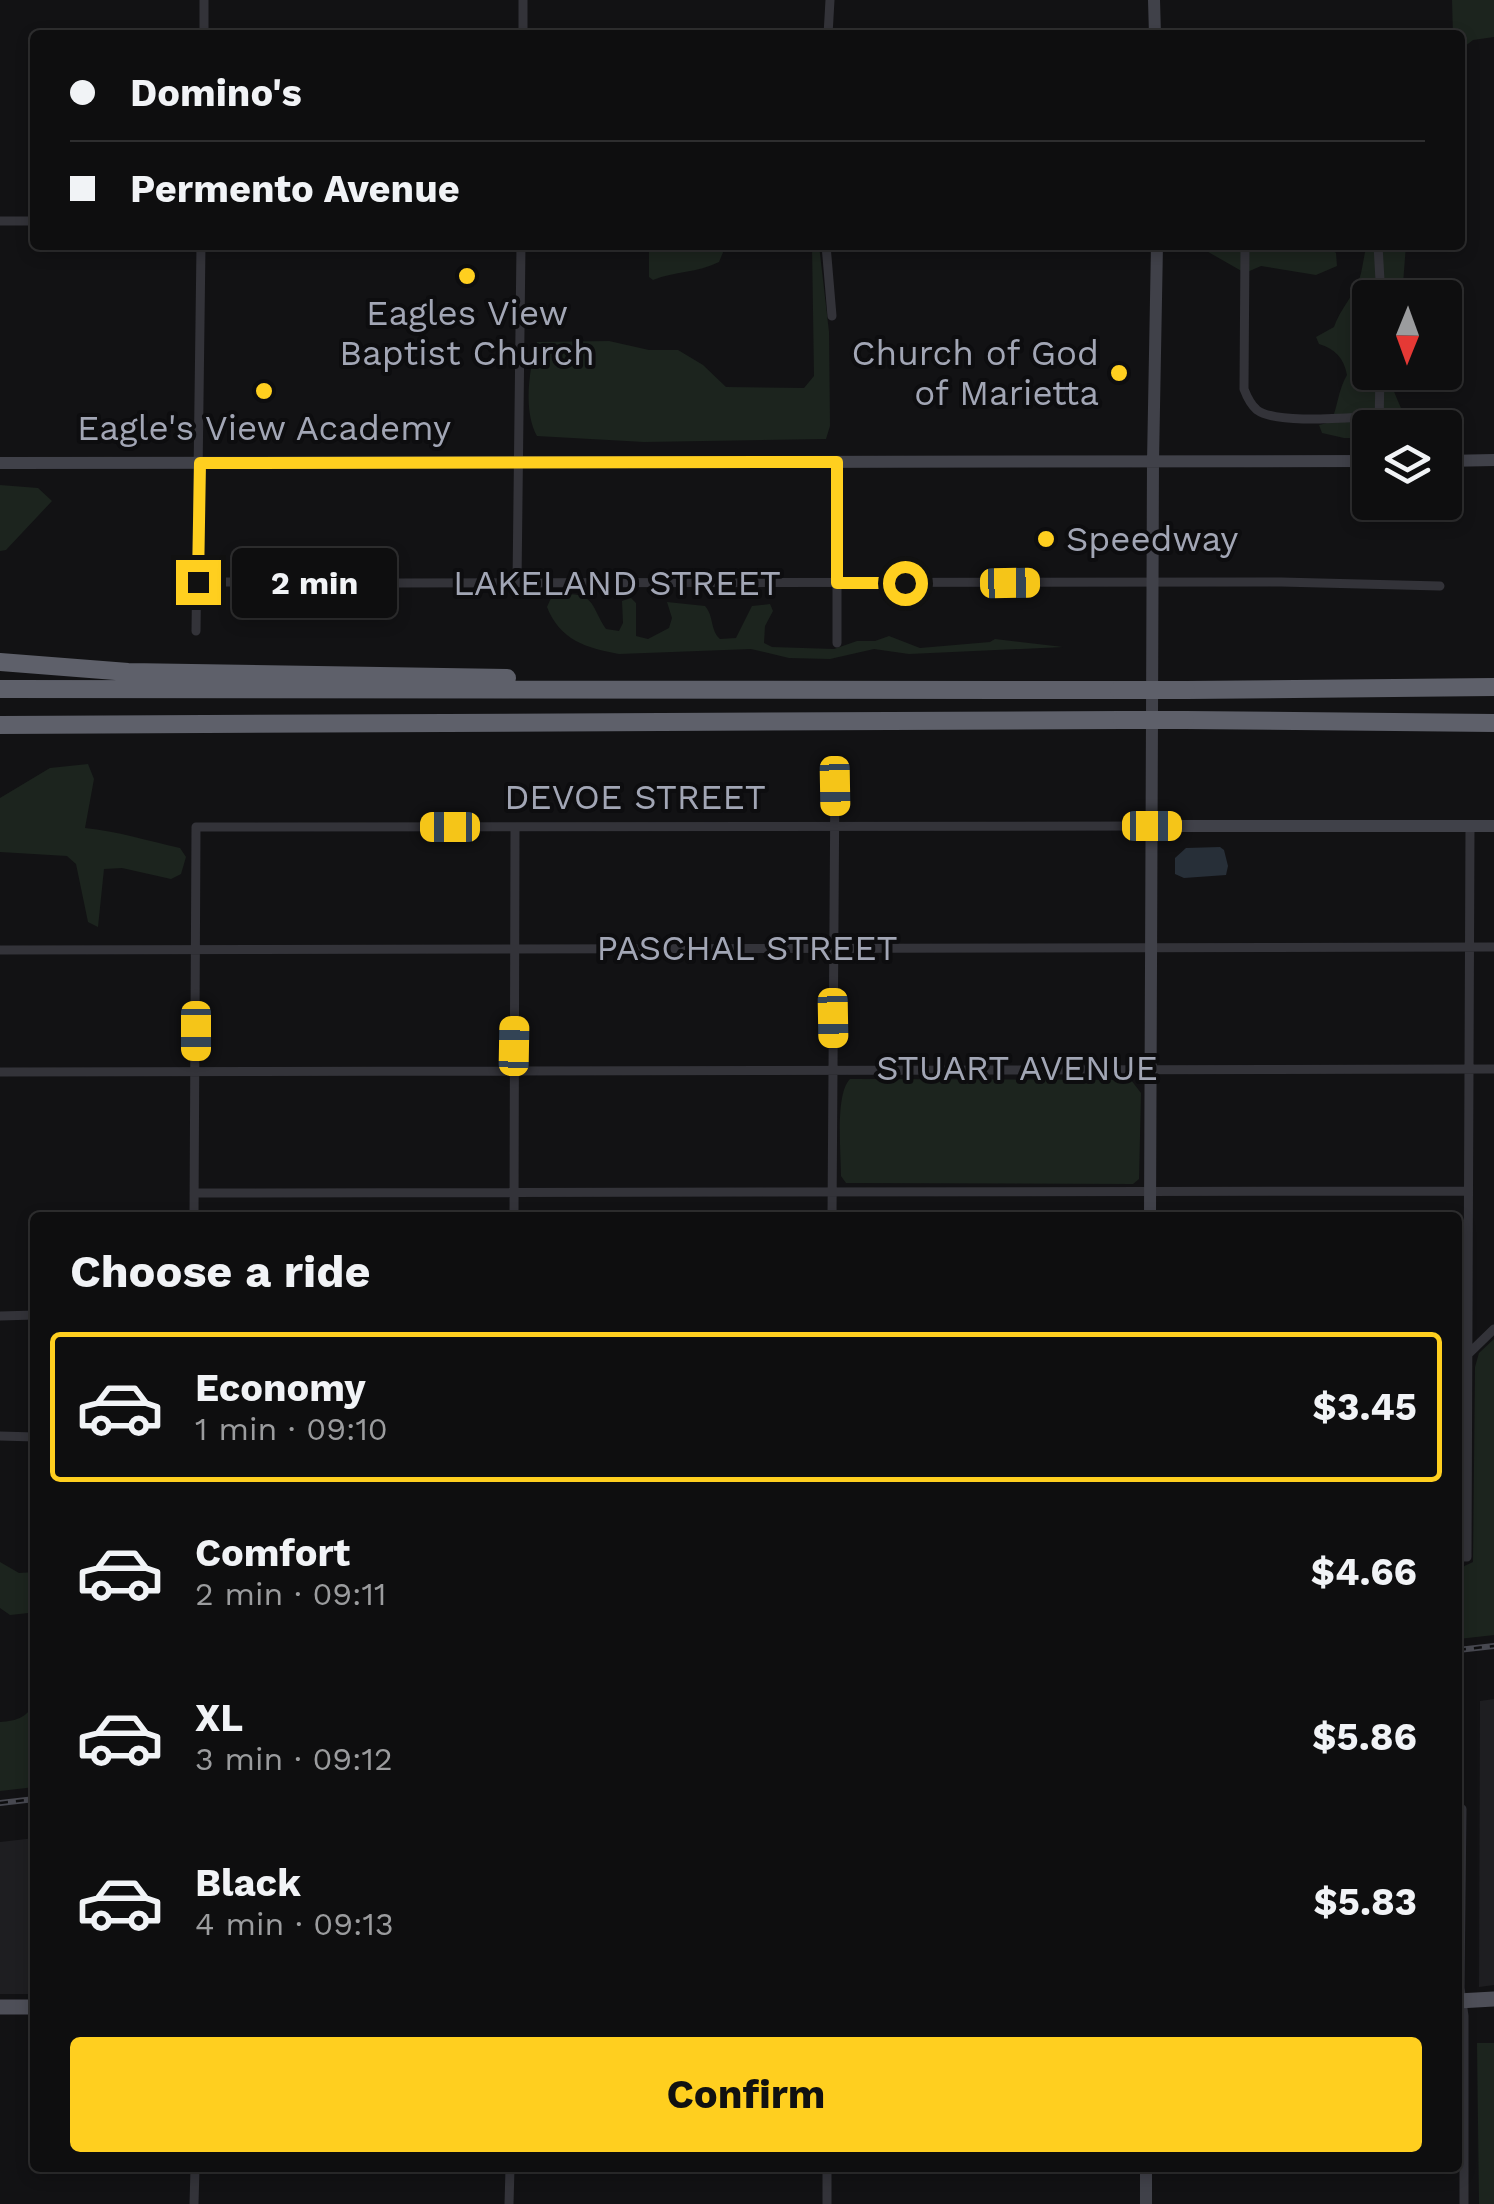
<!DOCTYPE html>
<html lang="en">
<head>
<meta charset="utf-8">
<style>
	:root { --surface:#0e0e0f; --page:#1c1c1d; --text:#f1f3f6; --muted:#9b9c9e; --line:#2e2e2f; --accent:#ffcf1f }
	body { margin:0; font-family:"Work Sans",sans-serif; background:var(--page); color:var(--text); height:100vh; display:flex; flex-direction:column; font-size:38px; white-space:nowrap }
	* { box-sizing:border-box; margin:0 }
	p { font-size:32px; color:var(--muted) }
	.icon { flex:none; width:55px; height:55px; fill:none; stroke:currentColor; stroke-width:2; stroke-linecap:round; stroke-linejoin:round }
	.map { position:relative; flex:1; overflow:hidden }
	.side { position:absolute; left:30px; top:1212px; width:1432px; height:960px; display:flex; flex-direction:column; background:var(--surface); border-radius:10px; box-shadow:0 5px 15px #0003,0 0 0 2px var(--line) }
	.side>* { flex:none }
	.top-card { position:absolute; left:30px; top:30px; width:1435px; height:220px; border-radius:10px; box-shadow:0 5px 15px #0003,0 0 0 2px var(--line); display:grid; align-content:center; height:220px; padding:0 40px; background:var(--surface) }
	.needle { width:65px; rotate:181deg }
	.tools { position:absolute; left:1352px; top:280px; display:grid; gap:20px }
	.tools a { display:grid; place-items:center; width:110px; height:110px; border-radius:10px; background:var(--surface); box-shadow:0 5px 15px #0003,0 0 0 2px var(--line); font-size:50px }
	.end { position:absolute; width:45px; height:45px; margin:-22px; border:12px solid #ffcf1f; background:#111; box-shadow:0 0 0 5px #111 }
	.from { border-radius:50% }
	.bubble { position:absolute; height:70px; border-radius:10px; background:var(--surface); box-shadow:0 5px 15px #0003,0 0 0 2px var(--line); font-size:32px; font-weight:700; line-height:70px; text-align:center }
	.car { position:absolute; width:30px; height:60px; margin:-30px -15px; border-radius:12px; box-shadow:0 0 8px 2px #0007; background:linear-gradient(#f5c518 24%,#345 0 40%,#f5c518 0 76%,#345 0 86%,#f5c518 0) }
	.top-card b { display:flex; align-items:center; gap:35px; height:95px; font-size:38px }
	.top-card b+b { border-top:2px solid var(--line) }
	.top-card i { width:25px; height:25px; background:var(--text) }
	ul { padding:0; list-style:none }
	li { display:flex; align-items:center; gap:30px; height:150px; margin:0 20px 15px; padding:0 20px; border:5px solid transparent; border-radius:10px }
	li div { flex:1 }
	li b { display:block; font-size:38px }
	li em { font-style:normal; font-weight:700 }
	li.active { border-color:var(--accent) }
	li>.icon { width:90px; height:90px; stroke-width:1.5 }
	h2 { padding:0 40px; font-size:45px; line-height:120px }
	.action { display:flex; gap:20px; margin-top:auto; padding:20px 40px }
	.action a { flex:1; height:115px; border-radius:10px; background:var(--accent); color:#111; font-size:40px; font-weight:700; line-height:115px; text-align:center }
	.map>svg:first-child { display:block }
	.built { fill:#1e1e21 }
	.green { fill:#1c241e }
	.water { fill:#272f38 }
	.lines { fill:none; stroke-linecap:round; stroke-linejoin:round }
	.street { stroke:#333339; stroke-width:9 }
	.secondary { stroke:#404149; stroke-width:12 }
	.primary { stroke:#4e4f58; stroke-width:15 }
	.highway { stroke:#5e606a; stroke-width:18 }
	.rail-casing { stroke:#474850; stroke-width:6 }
	.rail { stroke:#0d0d0f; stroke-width:2.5; stroke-dasharray:8; stroke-linecap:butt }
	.highway-bridge { stroke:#5e606a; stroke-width:18 }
	.route { stroke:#ffcf1f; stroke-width:12 }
	.poi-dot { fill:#ffcf1f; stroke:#0d0d0f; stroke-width:4 }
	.labels { text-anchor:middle; stroke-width:8; stroke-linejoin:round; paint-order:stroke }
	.poi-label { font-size:35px; fill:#a2a6b5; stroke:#0d0d0f }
	.street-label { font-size:35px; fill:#a2a6b5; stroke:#0d0d0f }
</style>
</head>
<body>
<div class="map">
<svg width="1494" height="2204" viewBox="0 0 1494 2204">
	<rect width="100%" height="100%" fill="#121214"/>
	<path class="built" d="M 1494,1699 L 1494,1985 L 1479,1987 L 1480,1701 Z
		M 35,1838 L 35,1994 L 0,1994 L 0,1842 Z"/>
	<path class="green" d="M 1452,0 L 1494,0 L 1494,37 L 1473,40 L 1460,50 L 1460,35 L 1453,35 Z
		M 646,245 L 726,245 L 719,262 C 697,273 675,271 653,280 L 649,277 L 649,248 Z
		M 812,245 L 819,245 L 829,332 L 830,426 L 826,439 L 644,442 L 537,436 C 523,411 529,370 537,342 L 609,341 L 649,350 L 678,350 L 703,365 L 726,387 L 804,388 L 814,376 Z
		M 1196,245 L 1327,245 L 1336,253 L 1337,266 L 1316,275 L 1261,266 L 1245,273 Z
		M 1367,245 L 1406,245 L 1402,297 L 1370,298 L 1370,372 L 1392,373 L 1392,387 L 1409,427 L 1370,428 L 1370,438 L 1344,438 L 1322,433 L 1319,425 L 1331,422 C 1338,406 1338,390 1347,375 C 1344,358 1335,349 1319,344 L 1316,337 L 1334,327 C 1340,309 1355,294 1359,280 C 1363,269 1363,257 1367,245 Z
		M 0,485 L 38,488 L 52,501 L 6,550 L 0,551 Z
		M 565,594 C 596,594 591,607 606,629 L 619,631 L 623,623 L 622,601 L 631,598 L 636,603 L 636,636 L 648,639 L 669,628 L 672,618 L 667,602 L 705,606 C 714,616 710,630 720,639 L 736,638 L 752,606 L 770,604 L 773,611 L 765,626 L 764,643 L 772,647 L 834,649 L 857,641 L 875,641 L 889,636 L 920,648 L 990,642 L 995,639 L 1063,647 L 909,654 L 874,649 L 830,659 L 789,658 L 751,649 L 619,654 C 586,648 560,640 547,607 L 551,598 Z
		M 88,764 L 94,779 L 85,828 C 117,831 148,841 180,848 L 186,857 L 181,874 L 171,879 L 122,868 L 104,869 L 98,927 L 88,922 L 76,864 L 67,856 L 0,852 L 0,798 L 50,768 Z
		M 850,1079 L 1131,1080 L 1141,1093 L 1139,1179 L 1133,1184 L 846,1183 L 841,1176 C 841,1152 835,1094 850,1079 Z
		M 1494,1339 L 1494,1635 L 1458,1639 L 1458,1569 L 1473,1562 L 1475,1367 L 1479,1353 Z
		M 0,1562 L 19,1573 L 35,1572 L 35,1616 L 28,1613 L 10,1615 L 0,1608 Z
		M 35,1700 L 35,1787 L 0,1791 L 0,1722 C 17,1721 29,1717 35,1700 Z
		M 1477,2043 L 1494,2043 L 1494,2204 L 1479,2204 Z"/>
	<path class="water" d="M 1220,847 L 1224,850 L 1228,866 L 1226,875 L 1184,878 L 1175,874 L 1175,858 L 1186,848 Z"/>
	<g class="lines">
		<path class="street" d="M 204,35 L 204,0
			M 523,35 L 523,0
			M 828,35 L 830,0
			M 0,221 L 35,221
			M 826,245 L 832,316
			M 1245,245 L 1244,389 C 1247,397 1251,405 1257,410 C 1277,425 1352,417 1379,416
			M 1378,245 L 1381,298
			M 1379,428 L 1380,372
			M 197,582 L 271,582
			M 395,583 L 1281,582 L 1440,586
			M 517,583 L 521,245
			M 196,631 L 201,245
			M 837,643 L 837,462
			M 0,950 L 1494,947
			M 0,1072 L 1494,1069
			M 194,1193 L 1467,1191
			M 194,1218 L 196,827 L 1152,826
			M 514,1218 L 515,827
			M 832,1218 L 835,770
			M 0,1316 L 35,1315
			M 1458,1364 L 1494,1329
			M 0,1436 L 35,1437
			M 1458,1557 L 1467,1557 L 1470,826
			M 1458,1809 L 1462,1809 L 1460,1988 L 1464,2016 L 1464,2204
			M 827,2168 L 827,2204
			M 194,2204 L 195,2168
			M 509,2204 L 510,2168"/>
		<path class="secondary" d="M 1154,0 L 1155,35
			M 1445,461 L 1494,460
			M 0,463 L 1370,461
			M 1152,826 L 1494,826
			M 1150,1218 L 1153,462 L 1157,245
			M 1146,2168 L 1146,2204"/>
		<path class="primary" d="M 1458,2001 L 1494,1999
			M 0,2007 L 35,2007"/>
		<path class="highway" d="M 0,662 L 128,672 L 507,678
			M 0,689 L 1119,690
			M 1186,690 L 1494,687
			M 1185,720 L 1494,723
			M 0,725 L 1122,720"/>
		<defs>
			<path id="rail" d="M 1458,1650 L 1494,1646
				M 0,1803 L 35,1799"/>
		</defs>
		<use href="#rail" class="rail-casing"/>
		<use href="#rail" class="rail"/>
		<path class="highway-bridge" d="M 1119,690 L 1186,690
			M 1122,720 L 1185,720"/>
	</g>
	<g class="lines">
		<path class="route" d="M 198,582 L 200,463 L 837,462 L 837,583 L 905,583"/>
	</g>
	<g class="poi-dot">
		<circle cx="467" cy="276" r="10"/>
		<circle cx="1119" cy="373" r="10"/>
		<circle cx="264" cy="391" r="10"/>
		<circle cx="1046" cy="539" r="10"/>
	</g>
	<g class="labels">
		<g class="poi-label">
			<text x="467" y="325">Eagles View<tspan x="467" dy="40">Baptist Church</tspan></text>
			<text x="1099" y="365" text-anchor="end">Church of God<tspan x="1099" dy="40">of Marietta</tspan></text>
			<text x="264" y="440">Eagle's View Academy</text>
			<text x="1066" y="551" text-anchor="start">Speedway</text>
		</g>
		<g class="street-label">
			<text x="617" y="595">LAKELAND STREET</text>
			<text x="635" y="809">DEVOE STREET</text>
			<text x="747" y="960">PASCHAL STREET</text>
			<text x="1017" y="1080">STUART AVENUE</text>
		</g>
	</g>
</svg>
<div class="tools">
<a><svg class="needle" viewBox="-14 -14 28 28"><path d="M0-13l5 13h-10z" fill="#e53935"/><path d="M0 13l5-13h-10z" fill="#9b9c9e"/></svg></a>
<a><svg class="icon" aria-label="layers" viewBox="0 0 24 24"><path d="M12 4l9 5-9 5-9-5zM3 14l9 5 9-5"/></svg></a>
</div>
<i class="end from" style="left:905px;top:583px"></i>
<i class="end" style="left:198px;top:582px"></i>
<div class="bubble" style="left:232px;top:548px;width:165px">2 min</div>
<i class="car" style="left:1010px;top:583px;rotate:89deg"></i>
<i class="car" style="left:835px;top:786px;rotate:179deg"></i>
<i class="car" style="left:1152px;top:826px;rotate:90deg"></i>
<i class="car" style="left:450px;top:827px;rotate:270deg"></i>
<i class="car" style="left:833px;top:1018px;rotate:179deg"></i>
<i class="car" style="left:196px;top:1031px;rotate:180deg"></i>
<i class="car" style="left:514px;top:1046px;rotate:1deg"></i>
<div class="top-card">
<b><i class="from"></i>Domino's</b>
<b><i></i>Permento Avenue</b>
</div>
<section class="side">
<h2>Choose a ride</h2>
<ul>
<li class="active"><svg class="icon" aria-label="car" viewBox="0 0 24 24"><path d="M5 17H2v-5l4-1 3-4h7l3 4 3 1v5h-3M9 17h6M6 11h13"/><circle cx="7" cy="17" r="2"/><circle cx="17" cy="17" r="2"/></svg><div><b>Economy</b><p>1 min · 09:10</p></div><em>$3.45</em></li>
<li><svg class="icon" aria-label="car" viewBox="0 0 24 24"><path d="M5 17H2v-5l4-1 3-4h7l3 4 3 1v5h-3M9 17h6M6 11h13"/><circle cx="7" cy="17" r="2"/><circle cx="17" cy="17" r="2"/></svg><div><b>Comfort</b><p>2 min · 09:11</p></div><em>$4.66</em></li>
<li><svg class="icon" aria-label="car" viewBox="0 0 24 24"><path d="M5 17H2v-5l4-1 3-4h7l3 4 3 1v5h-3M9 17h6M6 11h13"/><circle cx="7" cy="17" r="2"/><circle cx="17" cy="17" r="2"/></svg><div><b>XL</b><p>3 min · 09:12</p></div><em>$5.86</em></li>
<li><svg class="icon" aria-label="car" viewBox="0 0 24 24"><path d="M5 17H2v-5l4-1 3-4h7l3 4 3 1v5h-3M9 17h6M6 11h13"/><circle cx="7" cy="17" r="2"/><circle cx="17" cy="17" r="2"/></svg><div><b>Black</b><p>4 min · 09:13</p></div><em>$5.83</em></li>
</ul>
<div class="action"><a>Confirm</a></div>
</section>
</div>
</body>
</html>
